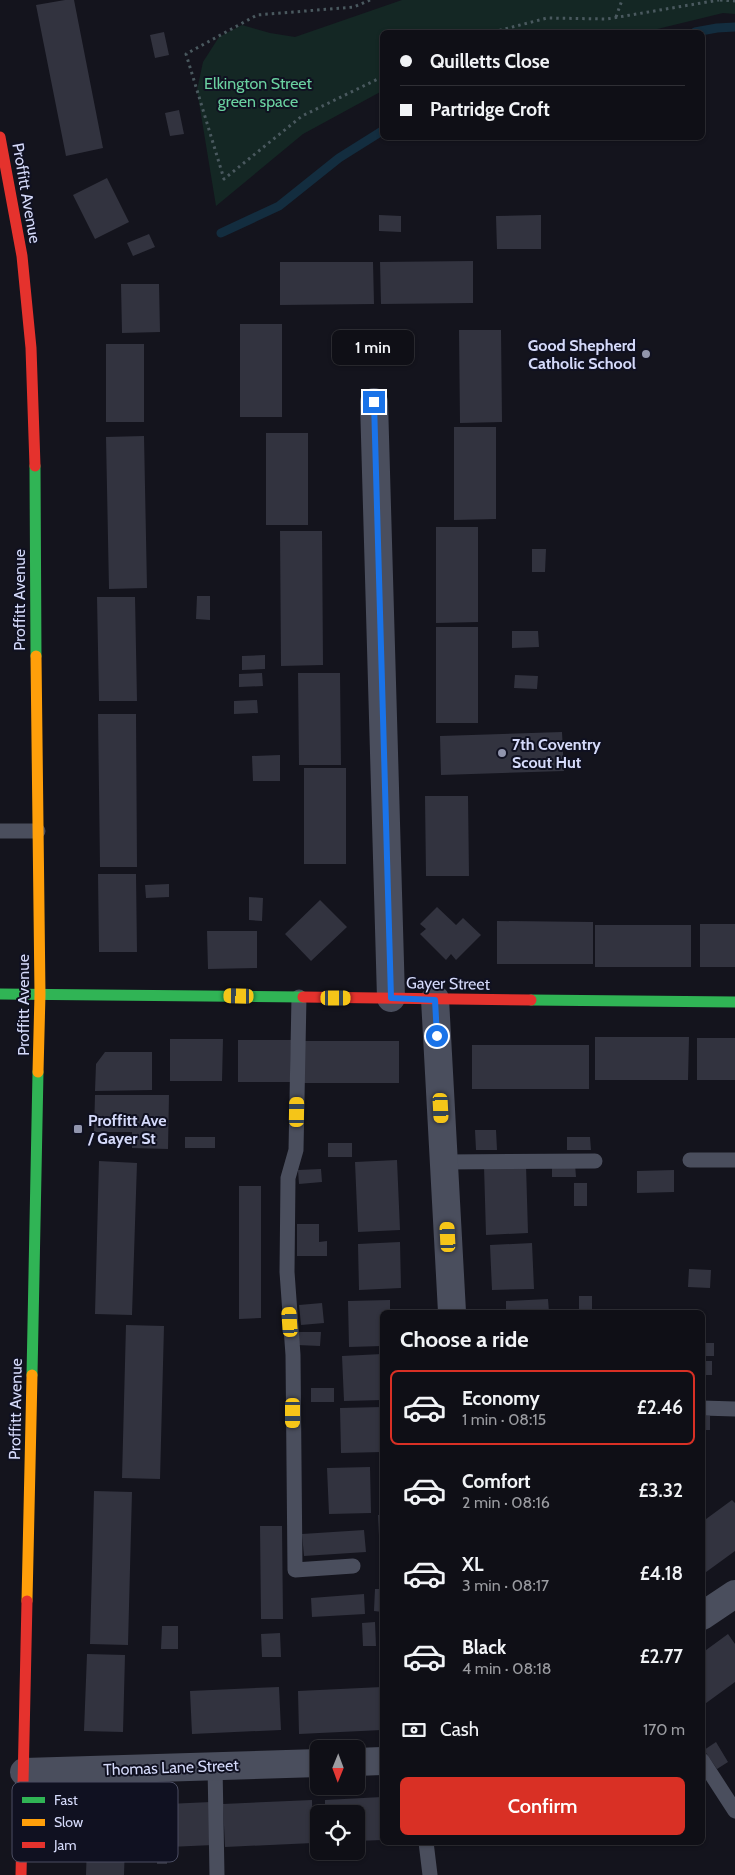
<!DOCTYPE html>
<html lang="en">
<head>
<meta charset="utf-8">
<style>
	:root { --surface:#0f0f16; --page:#1d1d23; --text:#f1f3f6; --muted:#9b9ca1; --line:#2f2f35; --accent:#d93025 }
	body { margin:0; font-family:Cabin,sans-serif; background:var(--page); color:var(--text); height:100vh; display:flex; flex-direction:column; font-size:19px; white-space:nowrap }
	* { box-sizing:border-box; margin:0 }
	p { font-size:16px; color:var(--muted) }
	.icon { flex:none; width:28px; height:28px; fill:none; stroke:currentColor; stroke-width:2; stroke-linecap:round; stroke-linejoin:round }
	.map { position:relative; flex:1; overflow:hidden }
	.drawer { position:absolute; left:380px; top:1310px; width:325px; height:535px; display:flex; flex-direction:column; background:var(--surface); border-radius:8px; box-shadow:0 1px 4px #0004,0 0 0 1px var(--line) }
	.drawer>* { flex:none }
	.top-card { position:absolute; left:380px; top:30px; width:325px; height:110px; border-radius:8px; box-shadow:0 1px 4px #0004,0 0 0 1px var(--line); display:grid; align-content:center; height:110px; padding:0 20px; background:var(--surface) }
	.needle { width:32px; rotate:181deg }
	.buttons { position:absolute; left:310px; top:1740px; display:grid; gap:10px }
	.buttons a { display:grid; place-items:center; width:55px; height:55px; border-radius:8px; background:var(--surface); box-shadow:0 1px 4px #0004,0 0 0 1px var(--line); font-size:25px }
	.end { position:absolute; width:22px; height:22px; margin:-11px; border:6px solid #1a73e8; background:#fff; box-shadow:0 0 0 2px #fff }
	.from { border-radius:50% }
	.bubble { position:absolute; height:35px; border-radius:8px; background:var(--surface); box-shadow:0 1px 4px #0004,0 0 0 1px var(--line); font-size:16px; font-weight:600; line-height:35px; text-align:center }
	.car { position:absolute; width:15px; height:30px; margin:-15px -8px; border-radius:6px; box-shadow:0 0 4px 1px #0007; background:linear-gradient(#f5c518 24%,#345 0 40%,#f5c518 0 76%,#345 0 86%,#f5c518 0) }
	.top-card b { display:flex; align-items:center; gap:18px; height:48px; font-size:19px }
	.top-card b+b { border-top:1px solid var(--line) }
	.top-card i { width:12px; height:12px; background:var(--text) }
	ul { padding:0; list-style:none }
	li { display:flex; align-items:center; gap:15px; height:75px; margin:0 10px 8px; padding:0 10px; border:2px solid transparent; border-radius:8px }
	li div { flex:1 }
	li b { display:block; font-size:19px }
	li em { font-style:normal; font-weight:600 }
	li.active { border-color:var(--accent) }
	li>.icon { width:45px; height:45px; stroke-width:1.5 }
	h2 { padding:0 20px; font-size:22px; line-height:60px }
	.pay { display:flex; align-items:center; gap:12px; height:55px; padding:0 20px; font-size:19px }
	.pay p { margin-inline-start:auto }
	.action { display:flex; gap:10px; margin-top:auto; padding:10px 20px }
	.action a { flex:1; height:58px; border-radius:8px; background:var(--accent); color:#fff; font-size:20px; font-weight:600; line-height:58px; text-align:center }
	.map>svg:first-child { display:block }
	.green { fill:#142724 }
	.lines { fill:none; stroke-linecap:round; stroke-linejoin:round }
	.stream { stroke:#132d3f; stroke-width:9 }
	.building { fill:#32333f }
	.path { stroke:#4a595f; stroke-width:3; stroke-dasharray:2.5 4; stroke-linecap:butt }
	.lane { stroke:#4a4e5d; stroke-width:15 }
	.street { stroke:#4a4e5d; stroke-width:28 }
	.fast { stroke:#30b455; stroke-width:11 }
	.slow { stroke:#ff9f0a; stroke-width:11 }
	.jam { stroke:#e5322d; stroke-width:11 }
	.route { stroke:#1a73e8; stroke-width:6 }
	.poi-dot { fill:#9195ad; stroke:#101121; stroke-width:2 }
	.labels { text-anchor:middle; stroke-width:4; stroke-linejoin:round; paint-order:stroke }
	.park-label { font-size:16px; fill:#6ad1a0; stroke:#101121 }
	.street-label { font-size:16px; fill:#d5dafa; stroke:#101121 }
	.poi-label { font-size:16px; font-weight:bold; fill:#d5dafa; stroke:#101121; text-anchor:start }
	.key { fill:#101121; stroke:#4b4d62; stroke-width:1 }
	.key-label { font-size:14px; fill:#d5dafa }
</style>
</head>
<body>
<div class="map">
<svg width="735" height="1875" viewBox="0 0 735 1875">
	<rect width="100%" height="100%" fill="#14141d"/>
	<path class="green" d="M 402,0 L 735,0 L 735,14 L 723,13 L 645,32 L 382,32 L 382,91 L 303,134 L 216,206 L 197,90 L 203,62 L 219,37 L 242,25 L 270,33 L 295,37 Z"/>
	<g class="lines">
		<path class="stream" d="M 695,32 L 717,28 L 735,27
			M 221,233 L 279,206 L 339,158 L 382,131"/>
	</g>
	<path class="building" d="M 65,0 L 74,0 L 103,148 L 66,156 L 36,5 Z
		M 164,32 L 169,55 L 155,58 L 150,35 Z
		M 179,110 L 184,134 L 170,136 L 165,113 Z
		M 107,178 L 129,222 L 95,239 L 73,195 Z
		M 379,215 L 401,216 L 401,232 L 379,231 Z
		M 541,215 L 541,249 L 497,249 L 496,216 Z
		M 149,234 L 155,247 L 133,256 L 127,243 Z
		M 473,261 L 473,303 L 381,304 L 380,262 Z
		M 280,262 L 373,262 L 374,304 L 280,305 Z
		M 121,284 L 159,284 L 160,332 L 122,333 Z
		M 240,324 L 282,324 L 282,417 L 240,417 Z
		M 459,330 L 501,330 L 502,422 L 460,423 Z
		M 106,344 L 144,344 L 144,422 L 106,422 Z
		M 454,427 L 496,427 L 496,519 L 454,520 Z
		M 266,433 L 308,433 L 308,525 L 266,525 Z
		M 144,436 L 147,588 L 109,589 L 106,437 Z
		M 436,527 L 478,527 L 478,622 L 436,623 Z
		M 280,531 L 322,531 L 323,665 L 281,666 Z
		M 532,549 L 546,549 L 545,572 L 532,572 Z
		M 197,596 L 210,596 L 210,620 L 196,619 Z
		M 97,597 L 135,597 L 137,701 L 99,701 Z
		M 436,627 L 478,627 L 478,723 L 436,723 Z
		M 512,631 L 538,631 L 539,647 L 512,648 Z
		M 265,655 L 265,669 L 242,670 L 242,656 Z
		M 262,673 L 263,686 L 239,687 L 239,674 Z
		M 298,673 L 340,673 L 341,765 L 299,765 Z
		M 515,675 L 538,676 L 537,689 L 514,688 Z
		M 257,700 L 258,713 L 234,714 L 234,701 Z
		M 98,714 L 136,714 L 137,867 L 100,867 Z
		M 562,732 L 564,771 L 441,775 L 440,736 Z
		M 280,755 L 280,781 L 253,781 L 252,756 Z
		M 304,768 L 346,768 L 346,864 L 304,864 Z
		M 425,796 L 468,796 L 469,876 L 426,876 Z
		M 98,874 L 136,874 L 137,952 L 99,952 Z
		M 169,884 L 169,897 L 146,898 L 145,885 Z
		M 249,897 L 263,898 L 262,921 L 249,920 Z
		M 320,900 L 347,927 L 311,961 L 285,934 Z
		M 437,907 L 456,925 L 463,918 L 481,935 L 456,960 L 451,954 L 446,960 L 420,934 L 426,929 L 420,924 Z
		M 497,921 L 593,922 L 593,964 L 497,964 Z
		M 700,924 L 735,924 L 735,967 L 700,967 Z
		M 595,925 L 691,925 L 691,967 L 595,967 Z
		M 207,931 L 257,931 L 257,968 L 208,969 Z
		M 595,1037 L 689,1037 L 688,1080 L 595,1080 Z
		M 697,1038 L 735,1038 L 735,1080 L 697,1080 Z
		M 170,1039 L 223,1039 L 222,1081 L 170,1081 Z
		M 238,1040 L 291,1040 L 290,1082 L 238,1082 Z
		M 303,1041 L 399,1041 L 399,1083 L 303,1083 Z
		M 472,1045 L 589,1045 L 589,1089 L 472,1089 Z
		M 105,1052 L 152,1052 L 152,1090 L 95,1091 L 96,1064 Z
		M 95,1095 L 169,1095 L 168,1149 L 132,1148 L 132,1132 L 94,1132 Z
		M 475,1130 L 496,1130 L 497,1150 L 476,1150 Z
		M 185,1137 L 215,1137 L 215,1148 L 185,1148 Z
		M 567,1137 L 590,1137 L 591,1150 L 567,1150 Z
		M 328,1143 L 352,1143 L 352,1157 L 328,1157 Z
		M 397,1160 L 400,1230 L 358,1232 L 355,1162 Z
		M 99,1161 L 137,1163 L 132,1315 L 95,1314 Z
		M 552,1163 L 575,1164 L 576,1177 L 552,1177 Z
		M 526,1165 L 528,1233 L 486,1235 L 484,1166 Z
		M 321,1169 L 322,1182 L 299,1184 L 298,1170 Z
		M 674,1170 L 674,1192 L 637,1193 L 637,1171 Z
		M 574,1183 L 587,1183 L 587,1206 L 574,1206 Z
		M 239,1186 L 261,1186 L 261,1318 L 239,1319 Z
		M 297,1224 L 319,1224 L 319,1242 L 327,1241 L 327,1256 L 297,1256 Z
		M 400,1242 L 401,1288 L 359,1290 L 358,1244 Z
		M 532,1243 L 534,1289 L 492,1290 L 490,1245 Z
		M 689,1269 L 711,1270 L 710,1288 L 688,1287 Z
		M 579,1296 L 592,1296 L 592,1312 L 579,1312 Z
		M 548,1299 L 549,1312 L 506,1312 L 506,1301 Z
		M 390,1300 L 390,1312 L 382,1312 L 382,1346 L 349,1347 L 348,1301 Z
		M 322,1303 L 324,1323 L 301,1325 L 299,1305 Z
		M 126,1325 L 164,1326 L 160,1479 L 122,1478 Z
		M 297,1332 L 321,1332 L 320,1346 L 297,1345 Z
		M 702,1343 L 714,1343 L 714,1356 L 702,1356 Z
		M 382,1354 L 382,1400 L 344,1401 L 342,1356 Z
		M 702,1361 L 712,1361 L 712,1375 L 702,1375 Z
		M 311,1388 L 334,1388 L 334,1402 L 311,1402 Z
		M 382,1407 L 382,1452 L 341,1453 L 340,1408 Z
		M 702,1416 L 710,1416 L 710,1430 L 702,1430 Z
		M 370,1467 L 371,1513 L 329,1514 L 327,1468 Z
		M 94,1491 L 132,1492 L 128,1645 L 90,1644 Z
		M 732,1500 L 735,1503 L 735,1551 L 702,1575 L 702,1522 Z
		M 378,1515 L 382,1515 L 382,1557 L 380,1557 Z
		M 260,1526 L 282,1526 L 283,1619 L 261,1619 Z
		M 364,1530 L 366,1552 L 304,1556 L 302,1534 Z
		M 375,1589 L 382,1589 L 382,1612 L 374,1611 Z
		M 364,1594 L 365,1614 L 312,1617 L 311,1598 Z
		M 375,1622 L 376,1646 L 363,1646 L 362,1623 Z
		M 162,1626 L 178,1626 L 178,1649 L 161,1649 Z
		M 280,1633 L 281,1657 L 262,1657 L 261,1634 Z
		M 728,1634 L 735,1644 L 735,1682 L 702,1706 L 702,1653 Z
		M 87,1654 L 125,1655 L 123,1732 L 84,1731 Z
		M 279,1687 L 281,1730 L 192,1734 L 190,1691 Z
		M 382,1687 L 382,1730 L 299,1734 L 298,1691 Z
		M 716,1742 L 728,1762 L 717,1769 L 704,1750 Z
		M 382,1797 L 382,1840 L 356,1841 L 356,1814 L 325,1814 L 325,1800 Z
		M 312,1800 L 313,1843 L 225,1847 L 223,1804 Z
		M 211,1802 L 213,1845 L 169,1847 L 167,1804 Z
		M 88,1811 L 126,1812 L 124,1875 L 86,1875 Z
		M 157,1845 L 167,1845 L 167,1864 L 157,1864 Z"/>
	<g class="lines">
		<path class="path" d="M 370,0 L 354,7 L 257,15 L 186,54 L 224,179 L 302,116 L 382,77
			M 720,0 L 735,1
			M 616,17 L 622,0
			M 493,32 L 547,18 L 607,19 L 719,0"/>
		<path class="lane" d="M 0,831 L 38,831
			M 299,997 L 296,1150 L 288,1178 L 287,1272 L 293,1355 L 295,1570 L 353,1566
			M 690,1160 L 735,1160
			M 444,1162 L 595,1161
			M 702,1408 L 735,1409
			M 702,1760 L 735,1811
			M 215,1766 L 217,1875
			M 426,1842 L 430,1875"/>
		<path class="street" d="M 374,402 L 391,998
			M 435,999 L 452,1312
			M 702,1616 L 735,1594
			M 356,1762 L 382,1761
			M 24,1772 L 319,1763"/>
		<path class="fast" d="M 35,466 L 36,656
			M 0,994 L 303,997
			M 531,1000 L 735,1002
			M 32,1375 L 38,1072"/>
		<path class="slow" d="M 36,656 L 40,994 L 38,1072
			M 27,1601 L 32,1375"/>
		<path class="jam" d="M 0,137 L 22,256 L 31,348 L 35,466
			M 303,997 L 531,1000
			M 21,1875 L 27,1601"/>
	</g>
	<g class="lines">
		<path class="route" d="M 374,402 L 391,998 L 435,1000 L 437,1036"/>
	</g>
	<g class="poi-dot">
		<circle cx="646" cy="354" r="5"/>
		<circle cx="502" cy="753" r="5"/>
		<rect x="73" y="1124" width="10" height="10" rx="2.5"/>
	</g>
	<g class="labels">
		<g class="park-label">
			<text x="258" y="89">Elkington Street<tspan x="258" dy="18">green space</tspan></text>
		</g>
		<g class="street-label">
			<text transform="translate(27 193) rotate(80)" y="6">Proffitt Avenue</text>
			<text transform="translate(19 600) rotate(-90)" y="6">Proffitt Avenue</text>
			<text transform="translate(448 983) rotate(1)" y="6">Gayer Street</text>
			<text transform="translate(23 1005) rotate(-90)" y="6">Proffitt Avenue</text>
			<text transform="translate(15 1409) rotate(-89)" y="6">Proffitt Avenue</text>
			<text transform="translate(171 1767) rotate(-2)" y="6">Thomas Lane Street</text>
		</g>
		<g class="poi-label">
			<text x="636" y="351" text-anchor="end">Good Shepherd<tspan x="636" dy="18">Catholic School</tspan></text>
			<text x="512" y="750">7th Coventry<tspan x="512" dy="18">Scout Hut</tspan></text>
			<text x="88" y="1126">Proffitt Ave<tspan x="88" dy="18">/ Gayer St</tspan></text>
		</g>
	</g>
	<rect x="12" y="1782" width="166" height="80" rx="8" class="key"/>
	<rect x="22" y="1797" width="23" height="6" fill="#30b455"/>
	<rect x="22" y="1819" width="23" height="7" fill="#ff9f0a"/>
	<rect x="22" y="1842" width="23" height="6" fill="#e5322d"/>
	<g class="key-label">
		<text x="54" y="1805">Fast</text>
		<text x="54" y="1827">Slow</text>
		<text x="54" y="1850">Jam</text>
	</g>
</svg>
<div class="buttons">
<a><svg class="needle" viewBox="-14 -14 28 28"><path d="M0-13l5 13h-10z" fill="#e53935"/><path d="M0 13l5-13h-10z" fill="#9b9ca1"/></svg></a>
<a><svg class="icon" aria-label="locate" viewBox="0 0 24 24"><circle cx="12" cy="12" r="6"/><path d="M12 2v4M12 18v4M2 12h4M18 12h4"/></svg></a>
</div>
<i class="end from" style="left:437px;top:1036px"></i>
<i class="end" style="left:374px;top:402px"></i>
<div class="bubble" style="left:332px;top:330px;width:82px">1 min</div>
<i class="car" style="left:239px;top:996px;rotate:271deg"></i>
<i class="car" style="left:336px;top:998px;rotate:90deg"></i>
<i class="car" style="left:441px;top:1108px;rotate:177deg"></i>
<i class="car" style="left:297px;top:1112px;rotate:1deg"></i>
<i class="car" style="left:448px;top:1237px;rotate:357deg"></i>
<i class="car" style="left:290px;top:1322px;rotate:356deg"></i>
<i class="car" style="left:293px;top:1413px;rotate:180deg"></i>
<div class="top-card">
<b><i class="from"></i>Quilletts Close</b>
<b><i></i>Partridge Croft</b>
</div>
<section class="drawer">
<h2>Choose a ride</h2>
<ul>
<li class="active"><svg class="icon" aria-label="car" viewBox="0 0 24 24"><path d="M5 17H2v-5l4-1 3-4h7l3 4 3 1v5h-3M9 17h6M6 11h13"/><circle cx="7" cy="17" r="2"/><circle cx="17" cy="17" r="2"/></svg><div><b>Economy</b><p>1 min · 08:15</p></div><em>£2.46</em></li>
<li><svg class="icon" aria-label="car" viewBox="0 0 24 24"><path d="M5 17H2v-5l4-1 3-4h7l3 4 3 1v5h-3M9 17h6M6 11h13"/><circle cx="7" cy="17" r="2"/><circle cx="17" cy="17" r="2"/></svg><div><b>Comfort</b><p>2 min · 08:16</p></div><em>£3.32</em></li>
<li><svg class="icon" aria-label="car" viewBox="0 0 24 24"><path d="M5 17H2v-5l4-1 3-4h7l3 4 3 1v5h-3M9 17h6M6 11h13"/><circle cx="7" cy="17" r="2"/><circle cx="17" cy="17" r="2"/></svg><div><b>XL</b><p>3 min · 08:17</p></div><em>£4.18</em></li>
<li><svg class="icon" aria-label="car" viewBox="0 0 24 24"><path d="M5 17H2v-5l4-1 3-4h7l3 4 3 1v5h-3M9 17h6M6 11h13"/><circle cx="7" cy="17" r="2"/><circle cx="17" cy="17" r="2"/></svg><div><b>Black</b><p>4 min · 08:18</p></div><em>£2.77</em></li>
</ul>
<div class="pay"><svg class="icon" aria-label="cash" viewBox="0 0 24 24"><path d="M3 7h18v10H3z"/><circle cx="12" cy="12" r="2"/></svg>Cash<p>170 m</p></div>
<div class="action"><a>Confirm</a></div>
</section>
</div>
</body>
</html>
